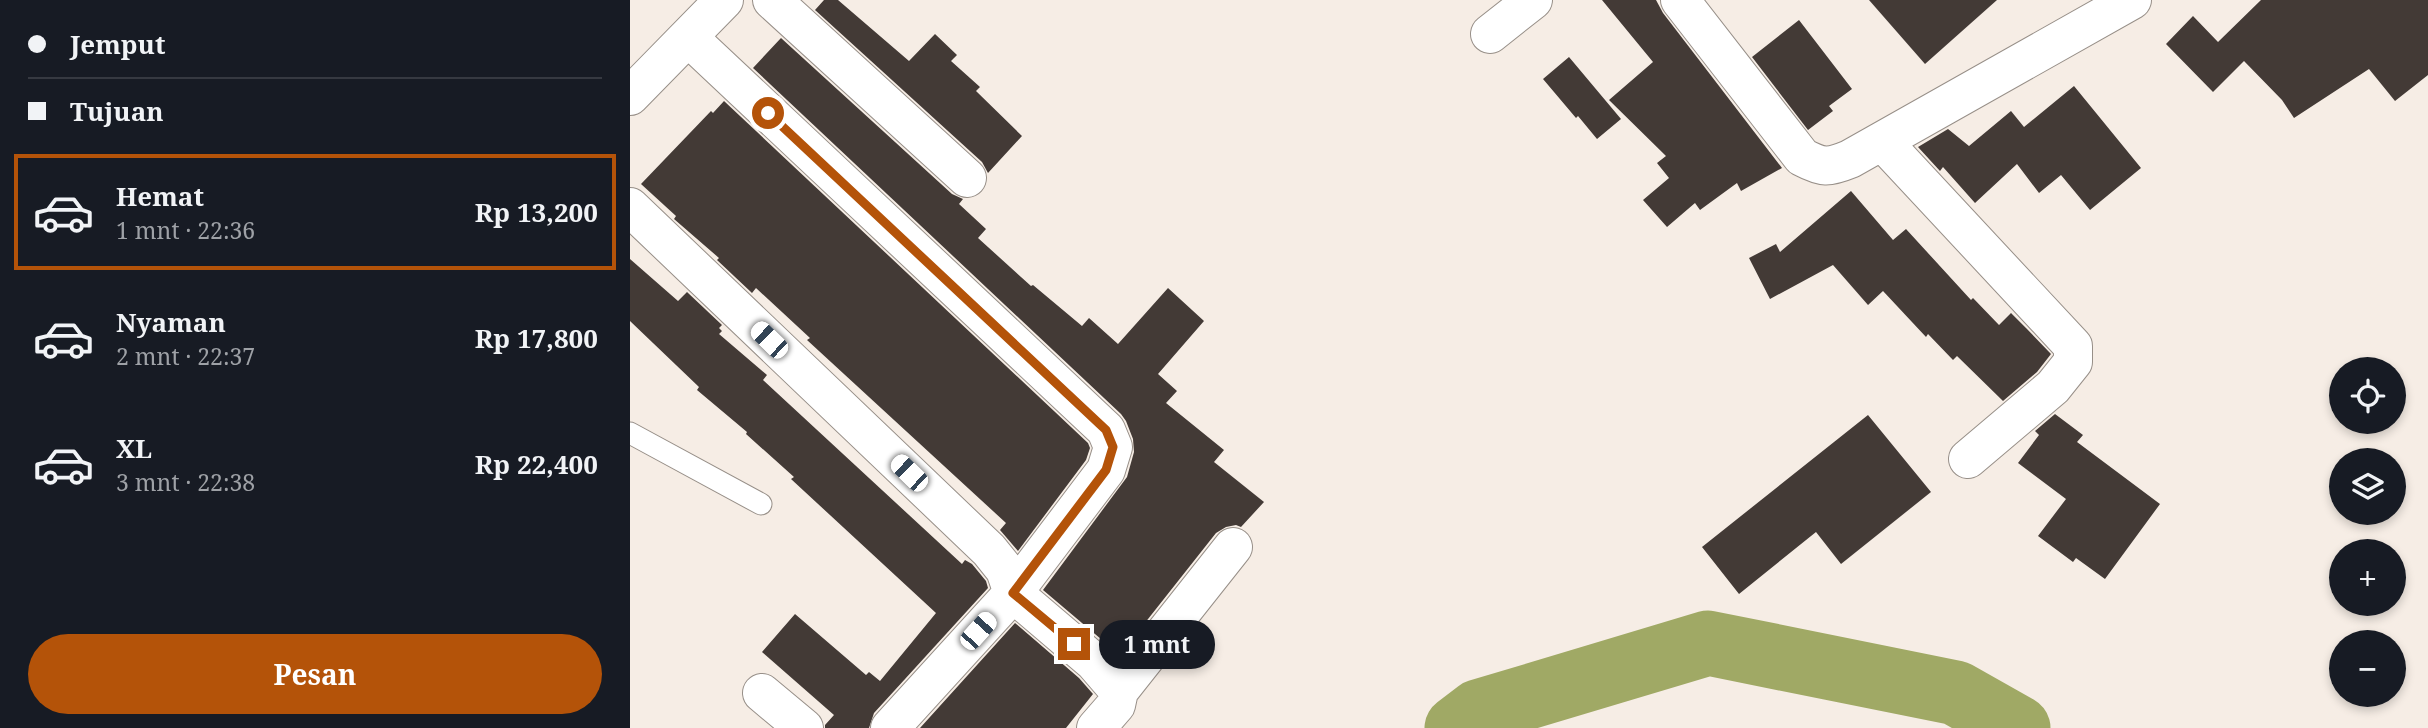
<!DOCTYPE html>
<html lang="id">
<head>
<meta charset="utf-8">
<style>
	:root { --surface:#171b24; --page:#242831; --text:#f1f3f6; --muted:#9ea1a6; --line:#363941; --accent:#b45309 }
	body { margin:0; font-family:"Noto Serif",serif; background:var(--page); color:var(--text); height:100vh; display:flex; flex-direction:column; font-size:26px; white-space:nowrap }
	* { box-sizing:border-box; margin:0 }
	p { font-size:23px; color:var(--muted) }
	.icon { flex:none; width:38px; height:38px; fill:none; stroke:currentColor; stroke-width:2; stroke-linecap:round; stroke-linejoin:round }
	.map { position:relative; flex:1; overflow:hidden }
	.details { display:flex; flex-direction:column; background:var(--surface); width:630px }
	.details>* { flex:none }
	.top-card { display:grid; align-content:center; height:154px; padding:0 28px; background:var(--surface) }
	.fabs { position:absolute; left:1699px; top:357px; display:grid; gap:14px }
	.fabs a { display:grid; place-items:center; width:77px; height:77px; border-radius:50%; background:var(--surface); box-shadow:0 4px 10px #0003; font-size:35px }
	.end { position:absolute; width:32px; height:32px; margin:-16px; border:9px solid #b45309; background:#fff; box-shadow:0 0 0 4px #fff }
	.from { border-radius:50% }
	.bubble { position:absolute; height:49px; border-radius:24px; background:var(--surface); box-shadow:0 4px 10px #0003; font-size:23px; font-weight:700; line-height:49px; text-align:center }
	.car { position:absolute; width:21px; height:42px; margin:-21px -10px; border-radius:9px; box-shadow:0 0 5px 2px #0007; background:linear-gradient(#fff 24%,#345 0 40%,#fff 0 76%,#345 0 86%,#fff 0) }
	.top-card b { display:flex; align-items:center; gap:24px; height:66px; font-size:26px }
	.top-card b+b { border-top:2px solid var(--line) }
	.top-card i { width:18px; height:18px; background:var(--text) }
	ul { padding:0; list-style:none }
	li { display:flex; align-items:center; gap:21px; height:116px; margin:0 14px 10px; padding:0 14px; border:4px solid transparent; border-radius:0px }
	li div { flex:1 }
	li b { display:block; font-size:26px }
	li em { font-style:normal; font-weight:700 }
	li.active { border-color:var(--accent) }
	li>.icon { width:63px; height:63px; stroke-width:1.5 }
	.primary-button { display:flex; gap:14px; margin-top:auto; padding:14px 28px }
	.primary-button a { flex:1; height:80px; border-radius:42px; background:var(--accent); color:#fff; font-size:28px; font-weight:700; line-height:80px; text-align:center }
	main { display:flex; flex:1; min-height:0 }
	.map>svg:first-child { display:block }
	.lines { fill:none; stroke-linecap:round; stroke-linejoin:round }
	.river { stroke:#a0a965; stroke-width:65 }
	.building { fill:#433a36 }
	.lane-casing { stroke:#978f88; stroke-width:23 }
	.street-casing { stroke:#978f88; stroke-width:40 }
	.lane { stroke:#fff; stroke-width:21 }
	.street { stroke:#fff; stroke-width:38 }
	.route { stroke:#b45309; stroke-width:9 }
</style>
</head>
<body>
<main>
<section class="details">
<div class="top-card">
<b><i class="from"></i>Jemput</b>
<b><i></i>Tujuan</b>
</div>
<ul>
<li class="active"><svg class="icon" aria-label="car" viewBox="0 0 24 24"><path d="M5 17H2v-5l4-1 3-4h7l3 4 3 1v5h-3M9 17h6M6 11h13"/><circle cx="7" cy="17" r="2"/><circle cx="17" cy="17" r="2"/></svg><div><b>Hemat</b><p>1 mnt · 22:36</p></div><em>Rp 13,200</em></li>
<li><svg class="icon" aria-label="car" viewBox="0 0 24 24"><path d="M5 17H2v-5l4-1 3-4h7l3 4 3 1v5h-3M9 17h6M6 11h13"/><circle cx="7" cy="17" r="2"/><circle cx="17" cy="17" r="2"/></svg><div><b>Nyaman</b><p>2 mnt · 22:37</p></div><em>Rp 17,800</em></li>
<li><svg class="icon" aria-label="car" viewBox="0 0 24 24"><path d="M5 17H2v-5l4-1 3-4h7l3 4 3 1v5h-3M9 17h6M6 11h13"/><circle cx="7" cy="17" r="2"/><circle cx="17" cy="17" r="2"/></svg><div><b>XL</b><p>3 mnt · 22:38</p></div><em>Rp 22,400</em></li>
</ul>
<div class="primary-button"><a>Pesan</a></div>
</section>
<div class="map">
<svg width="1798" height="728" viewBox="0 0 1798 728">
	<rect width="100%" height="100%" fill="#f6ede5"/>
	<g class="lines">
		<path class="river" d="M 827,728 L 848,712 L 1078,643 L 1326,693 L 1388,728"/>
	</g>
	<path class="building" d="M 194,0 L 208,0 L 279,61 L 305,34 L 327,55 L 321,61 L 350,87 L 346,91 L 392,136 L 358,173 L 352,162 L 185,10 Z
		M 972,0 L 1026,0 L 1033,13 L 1152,168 L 1111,191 L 1107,183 L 1070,210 L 1065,203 L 1037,227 L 1013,200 L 1039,178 L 1027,163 L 1036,156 L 979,100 L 1023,62 Z
		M 1239,0 L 1367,0 L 1295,64 Z
		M 1631,0 L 1798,0 L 1798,75 L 1765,101 L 1739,69 L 1664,118 L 1652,100 L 1614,61 L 1583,92 L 1536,44 L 1563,16 L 1588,42 Z
		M 1169,20 L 1222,89 L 1199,106 L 1203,111 L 1178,130 L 1122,57 Z
		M 151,38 L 322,194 L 333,199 L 329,204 L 356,229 L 348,238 L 401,286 L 403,285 L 452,326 L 459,318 L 488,344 L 538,288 L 574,321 L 528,374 L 547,391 L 536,403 L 594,450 L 584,462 L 634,502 L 611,527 L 606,525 L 596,527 L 586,533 L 488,657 L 478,645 L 413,590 L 497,477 L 504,452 L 503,439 L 496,421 L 491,414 L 123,68 Z
		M 939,57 L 991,119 L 967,139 L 948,116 L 946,118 L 913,79 Z
		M 1444,86 L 1511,168 L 1460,210 L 1431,175 L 1409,193 L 1387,164 L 1345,203 L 1313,167 L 1310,171 L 1288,147 L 1318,129 L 1339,146 L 1381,111 L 1394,127 Z
		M 94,101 L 458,443 L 460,448 L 456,460 L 388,551 L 370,530 L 376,523 L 177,340 L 180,338 L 126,288 L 122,293 L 87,260 L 89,258 L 44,219 L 46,216 L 11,184 L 81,111 L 83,113 Z
		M 1221,191 L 1263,240 L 1276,229 L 1341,300 L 1343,298 L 1369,325 L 1381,313 L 1396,328 L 1421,354 L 1407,372 L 1373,401 L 1327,356 L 1323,360 L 1298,334 L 1296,337 L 1253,291 L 1238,305 L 1203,265 L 1140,299 L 1119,258 L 1146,244 L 1150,252 Z
		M 0,259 L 48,301 L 57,292 L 92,325 L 89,328 L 92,331 L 89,334 L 137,375 L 133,380 L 332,564 L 335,560 L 342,564 L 356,581 L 358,588 L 244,713 L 239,728 L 195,728 L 195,725 L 204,715 L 132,652 L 165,614 L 236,675 L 239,672 L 250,681 L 306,613 L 161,479 L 164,477 L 116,434 L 117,432 L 67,390 L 69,387 L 0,321 Z
		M 1425,414 L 1453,435 L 1447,442 L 1530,504 L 1475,579 L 1446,558 L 1443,562 L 1408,536 L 1436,499 L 1388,463 L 1409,435 L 1405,431 Z
		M 1238,415 L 1301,492 L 1211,564 L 1186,532 L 1109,594 L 1072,547 Z
		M 385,623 L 449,678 L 463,694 L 436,728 L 290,728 Z"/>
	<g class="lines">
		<defs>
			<path id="lane" d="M 0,433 L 131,504"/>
			<path id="street" d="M 142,0 L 337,178
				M 1050,0 L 1172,157 C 1193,168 1198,168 1220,159 L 1502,0
				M 860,34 L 903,0
				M 59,38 L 476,430 L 483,447 L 476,470 L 383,593 L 260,728
				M 0,96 L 94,0
				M 1252,141 L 1443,346 L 1443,362 L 1423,387 L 1338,459
				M 0,207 L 359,550 L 375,570 L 383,593 L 464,662 L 489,691 L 486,705 L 466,728
				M 489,691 L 603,547
				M 132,693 L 174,728"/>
		</defs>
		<use href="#lane" class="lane-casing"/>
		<use href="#street" class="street-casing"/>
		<use href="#lane" class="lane"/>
		<use href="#street" class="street"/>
	</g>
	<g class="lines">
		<path class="route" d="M 138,113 L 476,430 L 483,447 L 476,470 L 383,593 L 444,644"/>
	</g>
</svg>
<div class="fabs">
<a><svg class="icon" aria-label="locate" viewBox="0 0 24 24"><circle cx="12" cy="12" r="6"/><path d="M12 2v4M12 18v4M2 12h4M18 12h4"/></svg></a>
<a><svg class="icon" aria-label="layers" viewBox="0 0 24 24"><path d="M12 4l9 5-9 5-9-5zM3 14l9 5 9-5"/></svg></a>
<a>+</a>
<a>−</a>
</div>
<i class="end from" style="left:138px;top:113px"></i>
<i class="end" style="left:444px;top:644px"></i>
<div class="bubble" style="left:469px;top:620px;width:116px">1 mnt</div>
<i class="car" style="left:139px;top:340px;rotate:314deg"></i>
<i class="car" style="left:279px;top:473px;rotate:314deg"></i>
<i class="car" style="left:348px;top:631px;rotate:42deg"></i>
</div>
</main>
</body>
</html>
